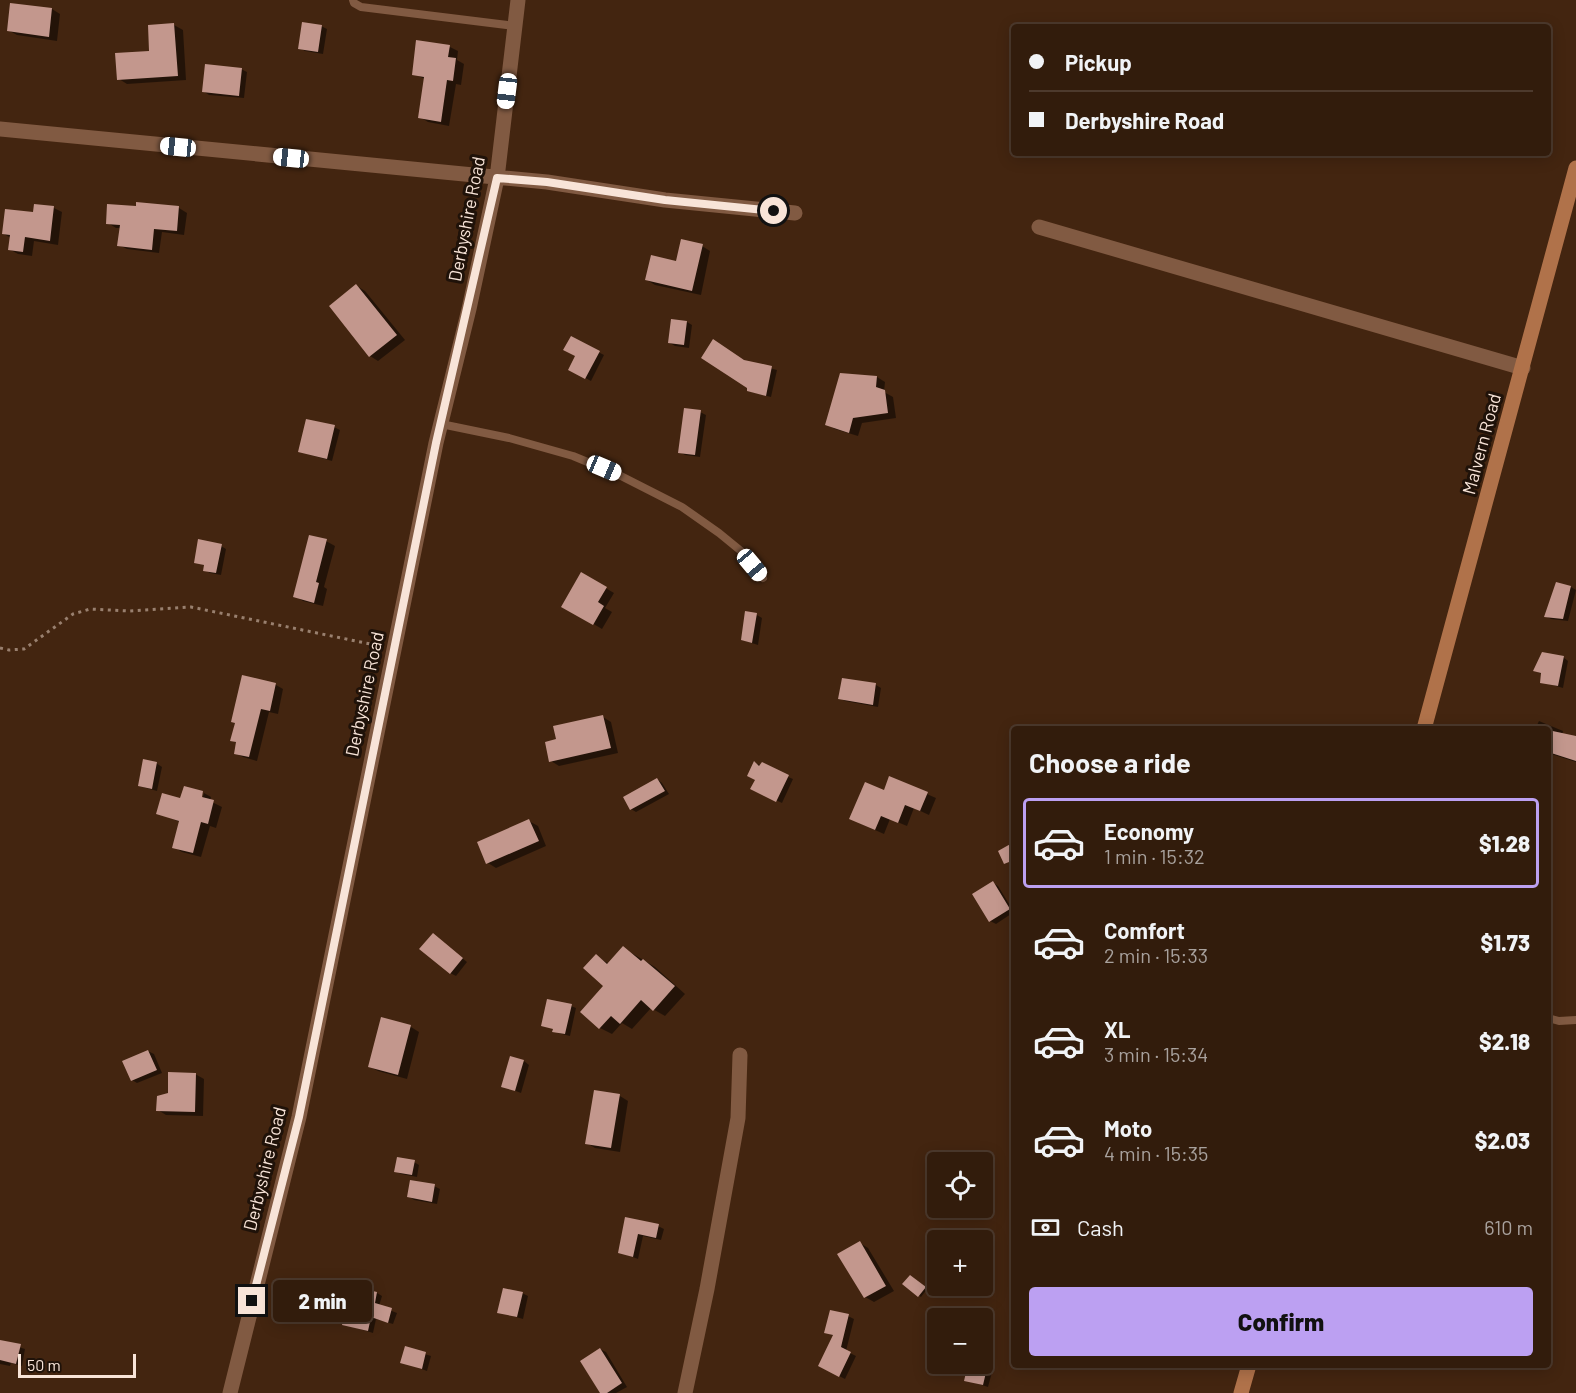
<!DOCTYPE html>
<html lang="en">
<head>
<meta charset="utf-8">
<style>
	:root { --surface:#321c0c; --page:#3a2515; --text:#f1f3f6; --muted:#a8a19d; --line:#4d3a2d; --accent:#bca0f2 }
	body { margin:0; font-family:Barlow,sans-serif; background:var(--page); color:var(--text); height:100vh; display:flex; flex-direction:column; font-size:22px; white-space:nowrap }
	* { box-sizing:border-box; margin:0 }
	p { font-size:20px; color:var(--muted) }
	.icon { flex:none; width:33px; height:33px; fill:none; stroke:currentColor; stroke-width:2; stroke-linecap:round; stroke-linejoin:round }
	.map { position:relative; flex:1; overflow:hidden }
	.drawer { position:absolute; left:1011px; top:726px; width:540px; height:642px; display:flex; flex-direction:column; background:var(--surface); border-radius:6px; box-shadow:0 3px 15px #0003,0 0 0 2px var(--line) }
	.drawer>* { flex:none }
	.guide { position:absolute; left:1011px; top:24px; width:540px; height:132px; border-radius:6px; box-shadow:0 3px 15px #0003,0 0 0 2px var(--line); display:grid; align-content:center; height:132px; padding:0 18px; background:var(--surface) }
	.controls { position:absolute; left:927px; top:1152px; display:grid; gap:12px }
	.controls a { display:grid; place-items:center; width:66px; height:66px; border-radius:6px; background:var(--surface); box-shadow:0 3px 15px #0003,0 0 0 2px var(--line); font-size:30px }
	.scale { position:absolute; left:18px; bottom:15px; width:118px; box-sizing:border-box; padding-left:6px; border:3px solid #f8e4d8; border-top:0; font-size:16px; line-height:21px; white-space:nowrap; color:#f8e4d8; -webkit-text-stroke:4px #1f1209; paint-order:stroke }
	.end { position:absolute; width:27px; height:27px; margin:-14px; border:8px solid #f8e4d8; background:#111; box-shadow:0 0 0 3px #111 }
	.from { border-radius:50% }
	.bubble { position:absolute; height:42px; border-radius:6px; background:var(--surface); box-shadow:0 3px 15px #0003,0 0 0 2px var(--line); font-size:20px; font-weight:800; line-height:42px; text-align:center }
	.car { position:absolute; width:18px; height:36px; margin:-18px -9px; border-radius:8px; box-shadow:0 0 4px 2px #0007; background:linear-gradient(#fff 24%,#345 0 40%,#fff 0 76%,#345 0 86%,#fff 0) }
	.guide b { display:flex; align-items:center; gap:21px; height:57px; font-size:22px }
	.guide b+b { border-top:2px solid var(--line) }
	.guide i { width:15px; height:15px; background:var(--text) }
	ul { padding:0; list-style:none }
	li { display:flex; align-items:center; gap:18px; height:90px; margin:0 12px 9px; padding:0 6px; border:3px solid transparent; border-radius:6px }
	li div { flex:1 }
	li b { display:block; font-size:22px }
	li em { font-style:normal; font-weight:800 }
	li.on { border-color:var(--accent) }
	li>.icon { width:54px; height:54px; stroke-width:1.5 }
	h2 { padding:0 18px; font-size:27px; line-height:72px }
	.pay { display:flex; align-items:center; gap:15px; height:66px; padding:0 18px; font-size:22px }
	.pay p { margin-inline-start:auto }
	.button { display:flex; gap:12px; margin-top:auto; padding:12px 18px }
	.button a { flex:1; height:69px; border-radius:6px; background:var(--accent); color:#111; font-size:24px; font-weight:800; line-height:69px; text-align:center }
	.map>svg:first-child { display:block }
	.shadow { fill:#0007 }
	.building { fill:#c3978d }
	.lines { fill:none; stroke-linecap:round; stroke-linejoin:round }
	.path { stroke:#99806f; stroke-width:3; stroke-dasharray:3 4.5; stroke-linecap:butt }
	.lane { stroke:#815a42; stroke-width:8 }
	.street { stroke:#815a42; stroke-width:15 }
	.secondary { stroke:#b0724a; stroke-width:15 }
	.route { stroke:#f8e4d8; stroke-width:8 }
	.labels { text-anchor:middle; stroke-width:6; stroke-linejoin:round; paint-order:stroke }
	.street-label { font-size:18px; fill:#f8e4d8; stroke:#1f1209 }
</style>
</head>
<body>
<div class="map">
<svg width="1576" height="1393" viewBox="0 0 1576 1393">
	<rect width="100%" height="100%" fill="#432510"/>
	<path class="shadow" d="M 52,9 L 60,14 L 57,41 L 17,35 L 8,30 Z
		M 174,25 L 183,30 L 186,80 L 127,84 L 119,79 L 151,53 Z
		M 321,26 L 327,29 L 323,54 L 305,51 L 300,48 Z
		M 450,47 L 458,51 L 457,60 L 464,64 L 461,85 L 456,84 L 449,126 L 428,122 L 420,117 L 425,79 L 414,74 Z
		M 241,69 L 247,72 L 244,98 L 209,95 L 203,91 Z
		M 138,203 L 179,208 L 187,213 L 184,235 L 162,232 L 159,253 L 127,249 L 119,245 L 121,228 L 116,228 L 108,223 L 137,207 Z
		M 36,205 L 54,208 L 62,212 L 58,245 L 34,241 L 32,256 L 18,254 L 9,249 L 11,238 L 4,234 L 35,214 Z
		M 702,246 L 710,251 L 701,295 L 655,285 L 647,280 Z
		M 357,286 L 365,291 L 405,340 L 378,361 L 370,356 Z
		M 672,320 L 687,322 L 692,325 L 689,348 L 675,346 L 670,343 Z
		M 571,338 L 604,355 L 591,381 L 570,370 L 577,356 Z
		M 744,361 L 777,370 L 771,397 L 748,391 Z
		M 877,377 L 885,382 L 884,392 L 893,397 L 896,418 L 862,423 L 858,436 L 835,429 L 826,424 Z
		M 700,412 L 706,415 L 700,457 L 685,455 L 680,452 Z
		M 334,427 L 340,430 L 332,461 L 300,452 Z
		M 326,541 L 335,546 L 324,587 L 327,589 L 323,606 L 303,601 L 295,596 Z
		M 221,546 L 226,549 L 221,575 L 210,573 L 205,570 L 206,566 L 196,562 Z
		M 582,574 L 614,593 L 605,608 L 612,612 L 602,629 L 563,606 Z
		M 1571,587 L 1576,590 L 1568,621 L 1551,619 L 1546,616 Z
		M 757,615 L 762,618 L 758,645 L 742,640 Z
		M 1563,657 L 1568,661 L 1563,688 L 1542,682 L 1542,674 L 1535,671 Z
		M 243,677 L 276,685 L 283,689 L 278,714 L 269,712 L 257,761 L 243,757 L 235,753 L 237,743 L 232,740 Z
		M 843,679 L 876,685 L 881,688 L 878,707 L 845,701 L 840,698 Z
		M 603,717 L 611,722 L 618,753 L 559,766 L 551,761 Z
		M 1539,721 L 1563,731 L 1562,735 L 1576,738 L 1576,762 L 1548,753 L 1548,729 L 1524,729 L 1525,724 L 1536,727 Z
		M 156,763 L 162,767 L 157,791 L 139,786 Z
		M 755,763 L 793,779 L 782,803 L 757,791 Z
		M 890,778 L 936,798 L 929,815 L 914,808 L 907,826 L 890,819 L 884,834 L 859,823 L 884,792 Z
		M 657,779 L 662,783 L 669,794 L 636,812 L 631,809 Z
		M 204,793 L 211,797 L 210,801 L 222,807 L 216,828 L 210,826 L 201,857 L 182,852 L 174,847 L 180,822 L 158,813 L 201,804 Z
		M 529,821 L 538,826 L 546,846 L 496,868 L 488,863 Z
		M 993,883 L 998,886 L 1014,912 L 996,924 L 990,921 L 974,895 Z
		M 434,935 L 467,962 L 456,976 L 450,973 Z
		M 623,948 L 655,967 L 685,994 L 665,1016 L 651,1008 L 632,1029 L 622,1023 L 612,1034 L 600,1028 L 605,986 L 596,956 L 609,964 Z
		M 571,1006 L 576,1008 L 570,1036 L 558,1033 L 554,1029 L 543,1025 Z
		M 382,1019 L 411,1027 L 419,1032 L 407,1079 L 378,1071 L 370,1067 Z
		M 148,1051 L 154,1054 L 162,1073 L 137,1083 L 132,1080 Z
		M 524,1061 L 529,1065 L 521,1093 L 503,1086 Z
		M 195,1074 L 204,1079 L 203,1116 L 166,1115 L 158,1110 L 169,1094 Z
		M 620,1096 L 628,1101 L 620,1152 L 595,1148 L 587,1143 Z
		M 414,1162 L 419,1165 L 417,1177 L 401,1174 L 396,1171 Z
		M 434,1186 L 440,1189 L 437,1204 L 414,1200 L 409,1196 Z
		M 627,1219 L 658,1226 L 664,1229 L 661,1240 L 643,1236 L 638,1259 L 619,1252 Z
		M 860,1243 L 868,1248 L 894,1291 L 874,1302 L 865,1297 Z
		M 910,1277 L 927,1289 L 921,1297 L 904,1284 Z
		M 377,1293 L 382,1296 L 379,1306 L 397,1313 L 393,1324 L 376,1319 L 373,1333 L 344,1324 Z
		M 522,1293 L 528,1296 L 523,1319 L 499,1312 Z
		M 848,1316 L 854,1319 L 846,1351 L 856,1356 L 845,1379 L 825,1369 L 834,1336 L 826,1332 Z
		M 0,1341 L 25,1349 L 22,1366 L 11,1363 L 10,1366 L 0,1364 Z
		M 406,1348 L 431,1356 L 427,1371 L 402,1362 Z
		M 600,1349 L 606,1352 L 627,1387 L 616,1393 L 602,1393 Z
		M 982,1356 L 995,1361 L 988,1387 L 966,1380 L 970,1364 L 982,1364 Z"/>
	<path class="building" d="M 10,3 L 52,8 L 49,37 L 7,31 Z
		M 302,22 L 322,25 L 318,52 L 298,49 Z
		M 174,23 L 178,76 L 117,80 L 115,53 L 149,51 L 148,25 Z
		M 416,40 L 450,45 L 448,57 L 456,58 L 453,81 L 447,80 L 441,122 L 418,118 L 424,77 L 412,75 Z
		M 205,64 L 242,68 L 239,96 L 202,92 Z
		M 136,202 L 179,206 L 177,231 L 154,229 L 152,250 L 117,246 L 120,225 L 106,224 L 107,204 L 136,206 Z
		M 34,204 L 54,206 L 50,241 L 25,237 L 23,252 L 8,250 L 10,235 L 2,234 L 5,209 L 33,212 Z
		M 681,239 L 703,244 L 692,291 L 645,280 L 651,255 L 676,261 Z
		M 356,284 L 397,335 L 369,357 L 329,306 Z
		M 671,319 L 687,321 L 684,345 L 668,343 Z
		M 571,336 L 600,351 L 585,379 L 568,370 L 575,356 L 563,350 Z
		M 713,339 L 744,360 L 772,366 L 766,396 L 747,391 L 747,388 L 701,358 Z
		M 840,373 L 877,376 L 876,387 L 885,390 L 888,413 L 853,418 L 849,433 L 825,425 Z
		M 684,408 L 701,410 L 695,455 L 678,453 Z
		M 306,419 L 335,425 L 327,459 L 298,452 Z
		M 309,535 L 327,539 L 316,582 L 319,583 L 314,603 L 293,597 Z
		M 198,539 L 222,544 L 216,573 L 203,571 L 204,565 L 194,563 Z
		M 581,572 L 607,587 L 598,602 L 604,606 L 593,625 L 561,607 Z
		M 1556,582 L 1571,586 L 1563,619 L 1544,617 Z
		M 745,611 L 757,613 L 752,643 L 741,640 Z
		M 1542,652 L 1564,656 L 1558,686 L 1540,683 L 1541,673 L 1533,671 Z
		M 242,675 L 276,683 L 270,711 L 261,709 L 249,757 L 234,754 L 236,742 L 230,741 L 235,723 L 231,722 Z
		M 842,678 L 876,683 L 873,705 L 838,699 Z
		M 603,715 L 611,748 L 549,762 L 545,742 L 556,739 L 553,726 Z
		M 1548,730 L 1576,736 L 1576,761 L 1548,752 Z
		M 143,759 L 157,762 L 152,789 L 138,786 Z
		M 754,761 L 759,766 L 762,762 L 789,775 L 776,802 L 750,789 L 755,780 L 747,776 Z
		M 889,776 L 928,792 L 920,811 L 905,805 L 898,823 L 881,816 L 875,830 L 849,819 L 865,782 L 884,790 Z
		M 657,778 L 665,791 L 630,810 L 623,797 Z
		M 184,786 L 203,791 L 202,797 L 214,800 L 208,824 L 201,822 L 193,853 L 172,848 L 179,821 L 156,814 L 162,793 L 180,798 Z
		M 529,819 L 539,841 L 486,864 L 477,842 Z
		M 1014,842 L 1014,860 L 1004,864 L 998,851 Z
		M 993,881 L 1010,909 L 989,922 L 972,894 Z
		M 433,933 L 463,958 L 450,974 L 419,949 Z
		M 623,946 L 641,961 L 643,959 L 675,986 L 653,1011 L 641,1000 L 620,1024 L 611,1016 L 599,1029 L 580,1012 L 603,986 L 583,968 L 596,954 L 607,964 Z
		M 547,999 L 572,1004 L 565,1034 L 552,1032 L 553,1029 L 541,1026 Z
		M 381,1017 L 411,1025 L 398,1075 L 368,1067 Z
		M 148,1050 L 157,1070 L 131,1081 L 122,1061 Z
		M 510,1056 L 524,1060 L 515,1091 L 501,1087 Z
		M 168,1072 L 196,1073 L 195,1112 L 156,1111 L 157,1096 L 168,1093 Z
		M 594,1090 L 620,1094 L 611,1148 L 585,1144 Z
		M 397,1157 L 415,1160 L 412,1175 L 394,1172 Z
		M 410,1180 L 435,1184 L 432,1202 L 407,1197 Z
		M 625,1217 L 659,1224 L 656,1238 L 638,1234 L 633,1257 L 618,1253 Z
		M 860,1241 L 886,1286 L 864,1298 L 837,1254 Z
		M 910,1275 L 926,1287 L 918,1297 L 902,1284 Z
		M 351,1286 L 377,1292 L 375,1303 L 392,1308 L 388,1323 L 371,1317 L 368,1331 L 342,1325 Z
		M 503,1288 L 523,1292 L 517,1317 L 497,1313 Z
		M 830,1310 L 849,1314 L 841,1347 L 851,1352 L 839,1377 L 818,1366 L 833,1335 L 824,1333 Z
		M 0,1340 L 21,1344 L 16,1364 L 0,1360 Z
		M 405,1346 L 426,1352 L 422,1369 L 400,1363 Z
		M 600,1348 L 622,1383 L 607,1393 L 600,1393 L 580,1361 Z
		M 968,1364 L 988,1364 L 983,1385 L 964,1381 Z"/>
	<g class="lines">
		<path class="path" d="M 0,648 L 9,650 L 24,649 L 73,614 L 90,609 L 130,611 L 191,607 L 380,646"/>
		<path class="lane" d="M 353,0 L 354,3 L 361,7 L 515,26
			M 441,424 L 509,438 L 573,456 L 619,475 L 682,507 L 719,533 L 741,551 L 763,578
			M 1548,1018 L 1559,1021 L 1576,1020"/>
		<path class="street" d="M 0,129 L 547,182 L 665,200 L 795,213
			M 1039,227 L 1523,368
			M 230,1393 L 299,1117 L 436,443 L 469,309 L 497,178 L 518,0
			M 685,1393 L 707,1289 L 738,1118 L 740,1055"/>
		<path class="secondary" d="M 1424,729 L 1576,168
			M 1241,1393 L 1249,1365"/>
	</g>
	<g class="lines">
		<path class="route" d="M 252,1301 L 299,1117 L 436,443 L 497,178 L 547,182 L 665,200 L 774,211"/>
	</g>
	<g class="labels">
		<g class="street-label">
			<text transform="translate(467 219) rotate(-79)" y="6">Derbyshire Road</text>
			<text transform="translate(1482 444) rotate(-75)" y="6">Malvern Road</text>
			<text transform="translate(365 694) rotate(-78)" y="6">Derbyshire Road</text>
			<text transform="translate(265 1169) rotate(-76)" y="6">Derbyshire Road</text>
		</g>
	</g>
</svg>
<div class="controls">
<a><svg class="icon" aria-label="locate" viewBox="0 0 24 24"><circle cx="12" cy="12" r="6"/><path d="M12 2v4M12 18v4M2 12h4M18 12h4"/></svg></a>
<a>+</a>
<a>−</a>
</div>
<div class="scale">50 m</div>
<i class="end from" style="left:774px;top:211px"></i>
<i class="end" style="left:252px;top:1301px"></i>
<div class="bubble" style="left:273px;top:1280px;width:99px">2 min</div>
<i class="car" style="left:507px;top:91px;rotate:187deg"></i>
<i class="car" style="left:178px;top:147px;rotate:276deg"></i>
<i class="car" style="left:291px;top:158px;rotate:276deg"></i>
<i class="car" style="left:604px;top:468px;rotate:113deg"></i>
<i class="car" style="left:752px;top:565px;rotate:140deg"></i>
<div class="guide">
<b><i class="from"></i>Pickup</b>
<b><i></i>Derbyshire Road</b>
</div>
<section class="drawer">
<h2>Choose a ride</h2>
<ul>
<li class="on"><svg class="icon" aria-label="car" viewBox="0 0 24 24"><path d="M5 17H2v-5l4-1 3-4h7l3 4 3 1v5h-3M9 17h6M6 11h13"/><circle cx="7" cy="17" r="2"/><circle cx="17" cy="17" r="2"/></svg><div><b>Economy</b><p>1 min · 15:32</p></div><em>$1.28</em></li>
<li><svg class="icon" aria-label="car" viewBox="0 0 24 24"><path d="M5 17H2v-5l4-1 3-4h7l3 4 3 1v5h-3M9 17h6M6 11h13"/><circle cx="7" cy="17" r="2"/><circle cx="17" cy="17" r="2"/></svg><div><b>Comfort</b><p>2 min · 15:33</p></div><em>$1.73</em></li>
<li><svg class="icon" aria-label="car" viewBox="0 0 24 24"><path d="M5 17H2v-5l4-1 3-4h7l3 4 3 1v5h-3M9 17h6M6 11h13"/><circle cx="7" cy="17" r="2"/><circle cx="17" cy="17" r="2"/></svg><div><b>XL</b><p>3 min · 15:34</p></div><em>$2.18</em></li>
<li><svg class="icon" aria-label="car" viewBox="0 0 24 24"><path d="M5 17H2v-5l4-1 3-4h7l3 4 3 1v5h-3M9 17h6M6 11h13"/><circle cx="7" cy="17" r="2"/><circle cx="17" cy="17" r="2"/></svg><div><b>Moto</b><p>4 min · 15:35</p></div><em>$2.03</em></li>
</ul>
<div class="pay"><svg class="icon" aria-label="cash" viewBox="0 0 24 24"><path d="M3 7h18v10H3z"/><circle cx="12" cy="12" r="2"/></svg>Cash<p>610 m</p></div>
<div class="button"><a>Confirm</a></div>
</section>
</div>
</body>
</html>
